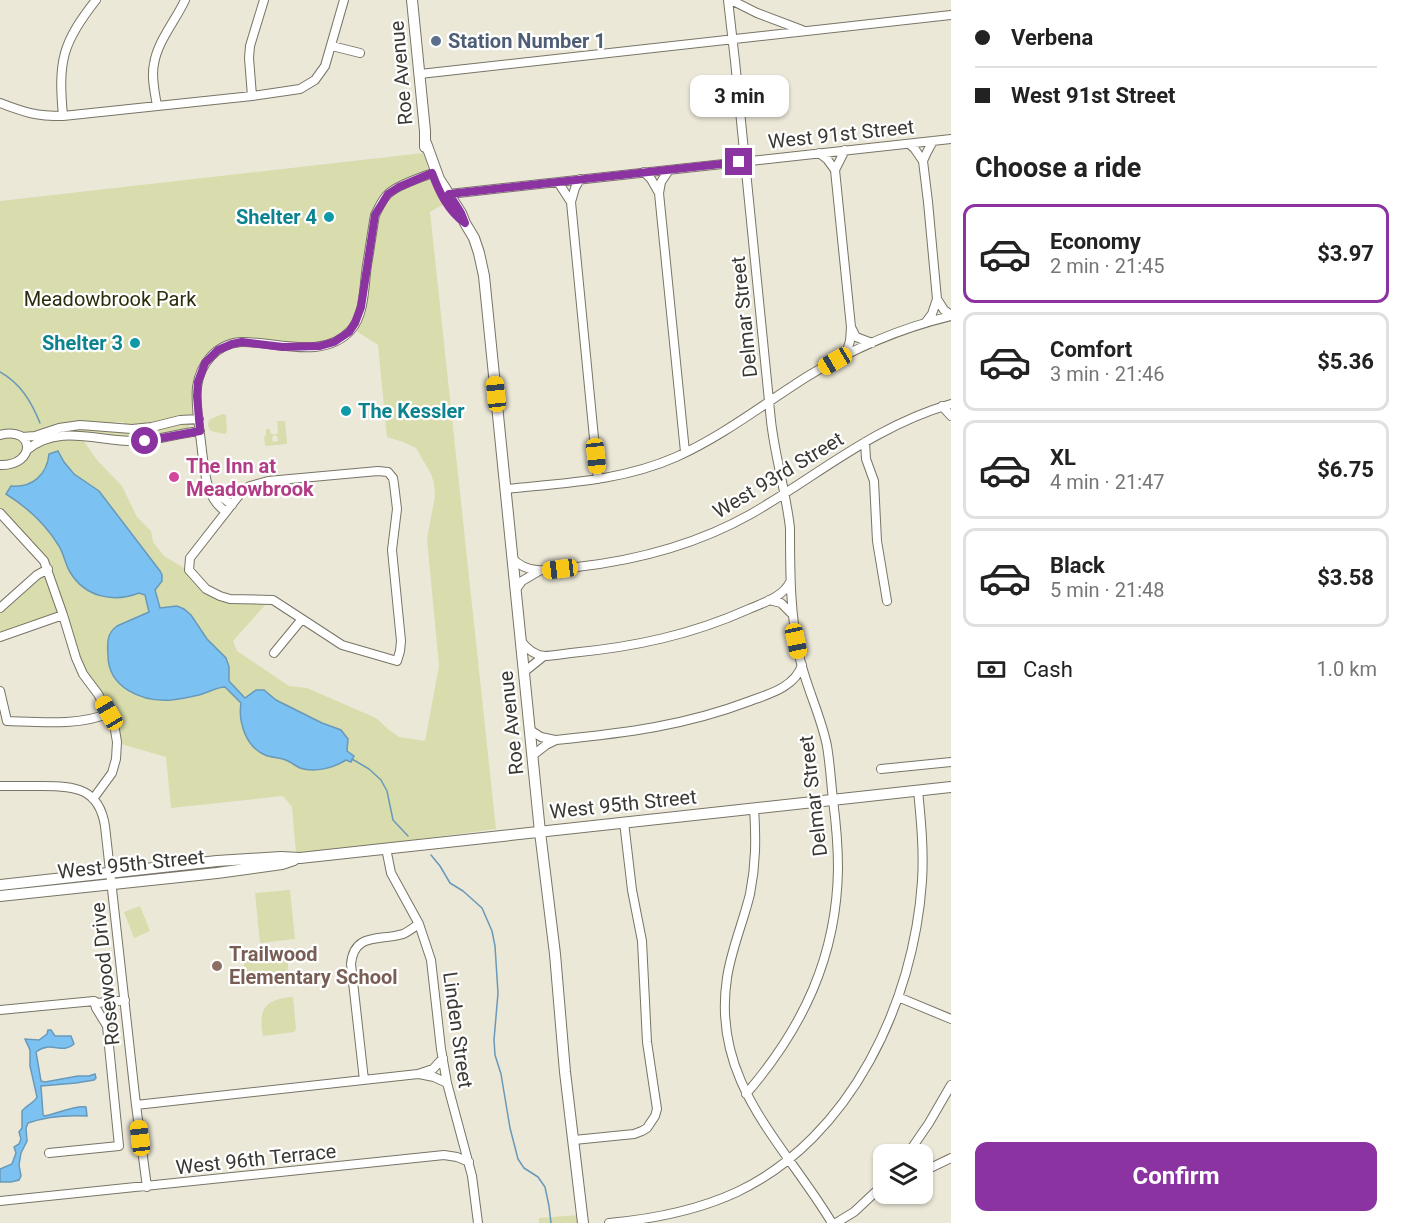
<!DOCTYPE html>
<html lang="en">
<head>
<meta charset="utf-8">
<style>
	:root { --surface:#fff; --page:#f2f2f2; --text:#222; --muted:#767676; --line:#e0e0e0; --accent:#8b34a1 }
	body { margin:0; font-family:Roboto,sans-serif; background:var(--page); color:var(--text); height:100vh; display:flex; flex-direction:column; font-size:22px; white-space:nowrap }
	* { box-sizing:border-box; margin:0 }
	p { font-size:20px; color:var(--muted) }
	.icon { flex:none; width:33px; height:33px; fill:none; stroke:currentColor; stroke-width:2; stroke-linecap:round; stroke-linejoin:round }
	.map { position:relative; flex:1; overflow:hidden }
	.side { display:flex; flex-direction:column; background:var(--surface); width:450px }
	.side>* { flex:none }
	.hud { display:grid; align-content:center; height:132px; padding:0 24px; background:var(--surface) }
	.buttons { position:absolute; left:873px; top:1144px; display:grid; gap:12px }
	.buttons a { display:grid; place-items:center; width:60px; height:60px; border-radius:12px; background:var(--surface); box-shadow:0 2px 4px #0004; font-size:30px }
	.end { position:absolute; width:27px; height:27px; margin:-14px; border:8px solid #8b34a1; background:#fff; box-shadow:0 0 0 3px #fff }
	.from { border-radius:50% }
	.bubble { position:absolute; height:42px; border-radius:12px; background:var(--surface); box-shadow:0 2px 4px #0004; font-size:20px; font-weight:700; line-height:42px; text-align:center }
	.car { position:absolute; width:18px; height:36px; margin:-18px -9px; border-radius:8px; box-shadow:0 0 4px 2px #0007; background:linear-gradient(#f5c518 24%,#345 0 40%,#f5c518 0 76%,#345 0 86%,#f5c518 0) }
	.hud b { display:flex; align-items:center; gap:21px; height:57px; font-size:22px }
	.hud b+b { border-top:2px solid var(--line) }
	.hud i { width:15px; height:15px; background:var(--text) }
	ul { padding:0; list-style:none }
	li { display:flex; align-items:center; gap:18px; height:99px; margin:0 12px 9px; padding:0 12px; border:3px solid var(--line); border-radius:12px }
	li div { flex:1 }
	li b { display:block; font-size:22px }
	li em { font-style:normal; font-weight:700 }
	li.selected { border-color:var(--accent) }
	li>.icon { width:54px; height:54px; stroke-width:1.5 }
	h2 { padding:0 24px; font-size:27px; line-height:72px }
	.pay { display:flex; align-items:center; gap:15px; height:66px; padding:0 24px; font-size:22px }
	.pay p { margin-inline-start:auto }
	.cta { display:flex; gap:12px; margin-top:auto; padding:12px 24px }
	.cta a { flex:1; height:69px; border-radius:12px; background:var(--accent); color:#fff; font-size:24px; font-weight:700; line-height:69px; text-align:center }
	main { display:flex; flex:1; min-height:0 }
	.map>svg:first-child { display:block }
	.green { fill:#d9dcac }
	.water { fill:#7bc2f3; stroke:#6899b9; stroke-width:1.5 }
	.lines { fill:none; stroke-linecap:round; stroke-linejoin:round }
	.stream { stroke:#6899b9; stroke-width:1.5 }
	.minor-casing { stroke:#787466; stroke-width:10 }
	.major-casing { stroke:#787466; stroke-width:12 }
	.minor { stroke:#fff; stroke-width:8 }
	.major { stroke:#fff; stroke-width:10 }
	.route { stroke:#8b34a1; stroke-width:8 }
	.service-dot { fill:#5c6f8a; stroke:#fff; stroke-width:2 }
	.culture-dot { fill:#0f9aa8; stroke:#fff; stroke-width:2 }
	.hotel-dot { fill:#d1479c; stroke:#fff; stroke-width:2 }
	.education-dot { fill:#8d6e63; stroke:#fff; stroke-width:2 }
	.labels { text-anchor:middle; stroke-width:4.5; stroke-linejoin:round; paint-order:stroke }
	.service-label { font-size:20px; font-weight:bold; fill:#4e5e75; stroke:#fff; text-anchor:start }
	.street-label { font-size:20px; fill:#3a3832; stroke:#fff }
	.culture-label { font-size:20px; font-weight:bold; fill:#0d838f; stroke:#fff; text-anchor:end }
	.park-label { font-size:20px; fill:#2d2d0b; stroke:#fff }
	.hotel-label { font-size:20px; font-weight:bold; fill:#b23c85; stroke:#fff; text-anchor:start }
	.education-label { font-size:20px; font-weight:bold; fill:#785e54; stroke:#fff; text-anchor:start }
</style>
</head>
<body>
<main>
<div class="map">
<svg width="951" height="1223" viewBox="0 0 951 1223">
	<rect width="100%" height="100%" fill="#ece8d8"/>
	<path class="green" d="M 423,153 L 433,183 L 444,204 L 430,212 L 496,829 L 397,842 L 296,853 L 292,807 L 283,796 L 171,808 L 166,757 L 121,744 L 119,731 L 114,714 L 82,667 L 63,602 L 49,563 L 0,507 L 0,468 L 31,452 C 43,439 67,439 83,440 L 97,460 L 122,486 L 137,517 L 151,531 L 153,542 L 164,556 L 184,568 L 191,580 L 203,591 L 210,596 L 222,601 L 267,603 L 233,641 L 237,651 L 289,686 L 307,688 L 376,718 L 388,729 L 399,737 L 425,741 L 439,666 L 427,539 L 435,496 L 434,483 L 431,474 L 416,448 L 403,442 L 387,437 L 378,345 L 350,327 C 326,346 317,343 288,344 L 284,341 C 271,340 256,337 242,338 C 218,339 197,357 193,381 C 191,392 193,403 195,414 L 191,416 L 143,424 L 126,425 L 123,422 L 117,422 L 115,424 L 91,421 L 74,422 L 46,428 L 32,434 L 0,432 L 0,201 Z
		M 222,414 L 226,415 L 227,431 L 225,434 L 211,431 L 208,426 L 209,420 Z
		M 277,421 L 285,421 L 287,443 L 286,444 L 267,446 L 265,445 L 264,436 L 266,436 L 266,429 L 270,429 L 271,434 L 274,434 L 274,436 L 272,437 L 273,442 L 278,441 L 277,436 L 275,436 L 275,434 L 278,433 Z
		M 186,423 L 189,425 L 189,429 L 145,438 L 82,433 L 30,444 L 28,439 L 68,429 Z
		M 9,436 L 23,441 L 23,451 L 13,460 L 0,462 L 0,439 Z
		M 43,575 L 46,576 L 55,604 C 58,607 59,609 57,614 L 0,634 L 0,613 Z
		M 290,890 L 295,939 L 260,943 L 255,893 Z
		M 140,906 L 150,931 L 134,938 L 124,912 Z
		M 244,960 L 288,960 L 288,972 L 244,973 Z
		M 293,997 L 296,1029 L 294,1032 L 263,1036 C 258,1009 265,999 293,997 Z
		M 579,1215 L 579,1223 L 539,1223 L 539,1218 Z"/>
	<path class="water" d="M 58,451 L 64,462 L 74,474 L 99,491 L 160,571 L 162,575 L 162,581 L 155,590 L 160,608 L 177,606 L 184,609 L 191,615 L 207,639 L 226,658 L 229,667 L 229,681 L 245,698 L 256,690 L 264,690 L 276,700 L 322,723 L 341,730 L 348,739 L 347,751 L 354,756 L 351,762 L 346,760 C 333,768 315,773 300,768 C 296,766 292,763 288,761 C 281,757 272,758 265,755 C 246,747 238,722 241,703 L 225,687 C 217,687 207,693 199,695 C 190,697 180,699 171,700 C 142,702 108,688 108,655 C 107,643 107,633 117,626 L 149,612 L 145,595 L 139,593 C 113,603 85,597 70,572 C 65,564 64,554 59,546 C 46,525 27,507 6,494 L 11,486 C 32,488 47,475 49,454 Z
		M 48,1030 L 51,1030 L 55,1036 L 71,1036 L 74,1044 C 62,1055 51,1040 36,1052 L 41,1081 L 45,1082 L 78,1076 L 89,1076 L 95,1074 L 96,1078 L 94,1080 L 76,1083 L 41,1086 L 43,1114 L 44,1116 C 56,1114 75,1105 86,1107 L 87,1116 C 68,1115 45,1117 28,1123 L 26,1128 L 27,1141 L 21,1153 L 19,1165 L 21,1176 L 19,1180 L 11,1182 L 0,1182 L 0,1169 L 12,1164 L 16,1153 L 14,1147 L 19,1144 L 21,1139 L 19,1132 L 22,1128 L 22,1111 C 27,1105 34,1103 37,1097 L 30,1066 L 30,1050 L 25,1039 L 39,1040 L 47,1034 Z"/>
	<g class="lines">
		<path class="stream" d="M 0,372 C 21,384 31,401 40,423
			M 352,759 L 369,769 L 381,780 L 387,791 L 393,820 L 408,836
			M 431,855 L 440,866 L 450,883 L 463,891 L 482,908 L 492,931 L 495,946 L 498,993 L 494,1040 L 495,1055 L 501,1074 L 510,1128 L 518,1159 L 524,1168 L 538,1177 L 545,1187 L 549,1206 L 551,1223"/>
		<defs>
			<path id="minor" d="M 728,0 L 735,61 L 771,421 C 775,457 786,492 790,528 C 790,572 790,616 800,659 C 807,689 821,716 827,746 C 830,764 831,782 833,800 C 836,823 838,845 838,868 C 837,956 803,1028 746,1094
				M 731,0 L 757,13 L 802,30
				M 332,46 L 360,53
				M 420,74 L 951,15
				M 252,96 L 249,58 L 250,46 L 264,0
				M 0,103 C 26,113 36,116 63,116 L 252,96 L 300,89 L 315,80 L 325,66 L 344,0
				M 157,106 C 155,93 151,77 154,64 C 157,42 176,20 185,0
				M 63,116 C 58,61 62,43 96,0
				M 909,144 L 914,148 L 923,161 L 928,202 L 937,299 L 932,314 L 926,322
				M 819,153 L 827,159 L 835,170 L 851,327 L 850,341 L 846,354
				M 923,161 L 927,152 L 933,141
				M 669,170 L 661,182 L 659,193 L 685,452
				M 835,170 L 845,150
				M 644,172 L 651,179 L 659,193
				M 580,179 L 575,188 L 571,202 L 598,479
				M 558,182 L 571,202
				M 449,194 L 951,139
				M 937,299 L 944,310 L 951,315
				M 851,327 L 856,337 L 872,343
				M 942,406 L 951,416
				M 0,435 C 35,425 37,466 0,465
				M 22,437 L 35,436 L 59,428 L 80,425 L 132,429 L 152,427 L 180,420 L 199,419
				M 865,442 L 866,459 L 874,481 L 877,541 L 887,601
				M 27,450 C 59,423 99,442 136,441 C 157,441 178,433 200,431
				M 378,471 L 388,472 L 393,478 L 394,484 L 397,509 L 392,550 L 401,641 L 400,651 L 397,661 L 342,645 L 273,600 L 230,599 L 220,596 L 206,589 L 189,570 L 190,558 L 240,494 L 250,486 L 268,481 Z
				M 506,489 C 563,483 622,481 676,457 C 723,436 765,403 808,376 C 852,349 901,328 951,316
				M 210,490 L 213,490 L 232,505
				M 226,512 C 206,498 205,474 202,451 C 200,430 195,408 197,387 C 200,364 216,344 241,342 C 275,341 323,361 351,330 C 365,314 364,285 367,265 C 370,248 372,232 375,215 C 379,208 382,199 388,194 C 397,185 424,176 436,172
				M 0,513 L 44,561 L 63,615 L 76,658 L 83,674 L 98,694 L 114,724 L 117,742 L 116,759 L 112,773 L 93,799
				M 512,558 C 529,577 555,569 577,567 C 639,560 696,545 751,514 C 817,476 876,425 951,404
				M 516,589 L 522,581 L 539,571
				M 769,600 L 781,603 L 792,614
				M 0,608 L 37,575 L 48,569
				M 0,637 L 63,615
				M 521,641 C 527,649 534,655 544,656 C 552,656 562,654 571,653 C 634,647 691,635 749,609 C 763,603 783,597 790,582
				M 274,653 L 302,619
				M 524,672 L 544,656
				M 0,691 L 7,721 C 38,722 81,726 109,713
				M 530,730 L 541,737 L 555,740
				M 533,755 L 546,745 L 556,740 C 625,733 684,726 750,701 C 769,694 795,687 802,665
				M 881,769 L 951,762
				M 0,786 C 14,786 28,786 42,786 C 75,786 99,788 105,826 L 136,1105 L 147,1187
				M 754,808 C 756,839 756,864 750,894 C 743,923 731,950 727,978 C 711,1082 784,1143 832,1223
				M 386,848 L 391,873 L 419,924 L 431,960 L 441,1049 L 447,1083 L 472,1176 L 478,1223
				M 898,997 L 951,1019
				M 0,1010 L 94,1001 L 98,1003 L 125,1000
				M 419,1074 L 434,1077 L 447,1083
				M 364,1080 L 351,964 C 354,932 380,941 403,934 C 408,932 414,927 419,924
				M 136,1105 L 418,1074 L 433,1069 L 443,1058
				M 574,1140 L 634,1134 L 642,1131 L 647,1128 L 655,1116 L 657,1109 L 647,1042 L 642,941 L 632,890 L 624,822
				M 49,1153 L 119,1146 L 107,1026 L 96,1008 L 94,1001
				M 907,1155 L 929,1123 L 951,1085
				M 922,1172 L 951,1158
				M 0,1201 L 444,1155 L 457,1157 L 469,1162
				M 609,1223 C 654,1219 696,1211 737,1192 C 851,1138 914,1002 922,881 C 924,851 921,821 918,790
				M 836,1223 L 854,1212 L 884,1184"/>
			<path id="major" d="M 412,0 L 425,131 L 425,147
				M 426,143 L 439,179 L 461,213 L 465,223 L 474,238 L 479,253 L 484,276 L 540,832 L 555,954 L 565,1072 L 583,1223
				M 0,885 L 217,861 L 281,857 L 300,858 L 951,787
				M 0,896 L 217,873 L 282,864 L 294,860"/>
		</defs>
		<use href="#minor" class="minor-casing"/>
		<use href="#major" class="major-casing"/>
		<use href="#minor" class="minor"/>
		<use href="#major" class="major"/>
	</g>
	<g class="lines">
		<path class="route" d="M 145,441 L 200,431 L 197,396 L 198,382 L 205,363 L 218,350 L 232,344 L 242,342 L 283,347 L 320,346 L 334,342 L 349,332 L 355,323 L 361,307 L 375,215 L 388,194 L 399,187 L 432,173 C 439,192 448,211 465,223 L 461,213 L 449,194 L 739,162"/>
	</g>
	<circle class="service-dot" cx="436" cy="41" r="6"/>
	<g class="culture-dot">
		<circle cx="329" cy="217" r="6"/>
		<circle cx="135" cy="343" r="6"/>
		<circle cx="346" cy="411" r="6"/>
	</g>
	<circle class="hotel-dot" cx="174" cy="477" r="6"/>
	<circle class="education-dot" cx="217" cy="966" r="6"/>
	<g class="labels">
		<g class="service-label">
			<text x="448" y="48">Station Number 1</text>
		</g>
		<g class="street-label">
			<text transform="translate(401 73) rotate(-95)" y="7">Roe Avenue</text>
			<text transform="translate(841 134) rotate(-6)" y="7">West 91st Street</text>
			<text transform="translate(744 317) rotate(-96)" y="7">Delmar Street</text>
			<text transform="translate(778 475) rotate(-31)" y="7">West 93rd Street</text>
			<text transform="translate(511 723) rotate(-96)" y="7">Roe Avenue</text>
			<text transform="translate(813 796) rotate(-97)" y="7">Delmar Street</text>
			<text transform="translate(623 804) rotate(-6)" y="7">West 95th Street</text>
			<text transform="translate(131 864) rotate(-6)" y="7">West 95th Street</text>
			<text transform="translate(105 974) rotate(-96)" y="7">Rosewood Drive</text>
			<text transform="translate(458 1030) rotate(82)" y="7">Linden Street</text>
			<text transform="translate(256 1159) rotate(-6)" y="7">West 96th Terrace</text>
		</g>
		<g class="culture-label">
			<text x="317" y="224">Shelter 4</text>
			<text x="123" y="350">Shelter 3</text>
			<text x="358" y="418" text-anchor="start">The Kessler</text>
		</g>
		<g class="park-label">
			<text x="110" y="306">Meadowbrook Park</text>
		</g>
		<g class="hotel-label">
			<text x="186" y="473">The Inn at<tspan x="186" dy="23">Meadowbrook</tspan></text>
		</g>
		<g class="education-label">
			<text x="229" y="961">Trailwood<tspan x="229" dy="23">Elementary School</tspan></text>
		</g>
	</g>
</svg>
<div class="buttons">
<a><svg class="icon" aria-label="layers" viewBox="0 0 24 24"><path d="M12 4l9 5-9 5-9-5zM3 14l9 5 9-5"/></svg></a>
</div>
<i class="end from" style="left:145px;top:441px"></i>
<i class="end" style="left:739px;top:162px"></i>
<div class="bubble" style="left:690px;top:75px;width:99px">3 min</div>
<i class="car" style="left:835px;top:361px;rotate:240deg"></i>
<i class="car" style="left:496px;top:394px;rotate:354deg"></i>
<i class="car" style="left:596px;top:456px;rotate:174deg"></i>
<i class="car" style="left:560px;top:569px;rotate:263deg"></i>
<i class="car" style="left:796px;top:641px;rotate:168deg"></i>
<i class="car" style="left:109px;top:713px;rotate:330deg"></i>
<i class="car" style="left:140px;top:1138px;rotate:353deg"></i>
</div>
<section class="side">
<div class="hud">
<b><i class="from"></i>Verbena</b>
<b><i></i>West 91st Street</b>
</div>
<h2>Choose a ride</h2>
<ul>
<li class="selected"><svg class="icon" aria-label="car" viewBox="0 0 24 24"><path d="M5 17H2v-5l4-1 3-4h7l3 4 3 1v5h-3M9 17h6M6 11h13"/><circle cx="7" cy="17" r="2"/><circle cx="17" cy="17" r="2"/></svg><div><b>Economy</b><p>2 min · 21:45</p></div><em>$3.97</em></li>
<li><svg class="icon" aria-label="car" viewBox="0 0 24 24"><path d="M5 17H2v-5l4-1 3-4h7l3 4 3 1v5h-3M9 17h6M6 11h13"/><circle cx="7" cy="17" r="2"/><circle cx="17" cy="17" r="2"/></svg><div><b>Comfort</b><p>3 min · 21:46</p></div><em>$5.36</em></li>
<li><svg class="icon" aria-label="car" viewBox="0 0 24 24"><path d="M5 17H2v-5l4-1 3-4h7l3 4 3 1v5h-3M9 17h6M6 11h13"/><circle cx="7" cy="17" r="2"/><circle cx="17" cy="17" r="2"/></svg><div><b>XL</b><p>4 min · 21:47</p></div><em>$6.75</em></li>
<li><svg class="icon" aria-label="car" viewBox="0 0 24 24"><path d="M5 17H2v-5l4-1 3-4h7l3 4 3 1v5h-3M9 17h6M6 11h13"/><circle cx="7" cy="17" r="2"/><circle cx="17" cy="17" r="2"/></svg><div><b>Black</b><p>5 min · 21:48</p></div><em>$3.58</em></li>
</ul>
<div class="pay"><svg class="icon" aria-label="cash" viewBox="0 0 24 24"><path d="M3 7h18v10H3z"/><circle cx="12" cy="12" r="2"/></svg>Cash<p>1.0 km</p></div>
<div class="cta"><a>Confirm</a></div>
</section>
</main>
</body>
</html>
